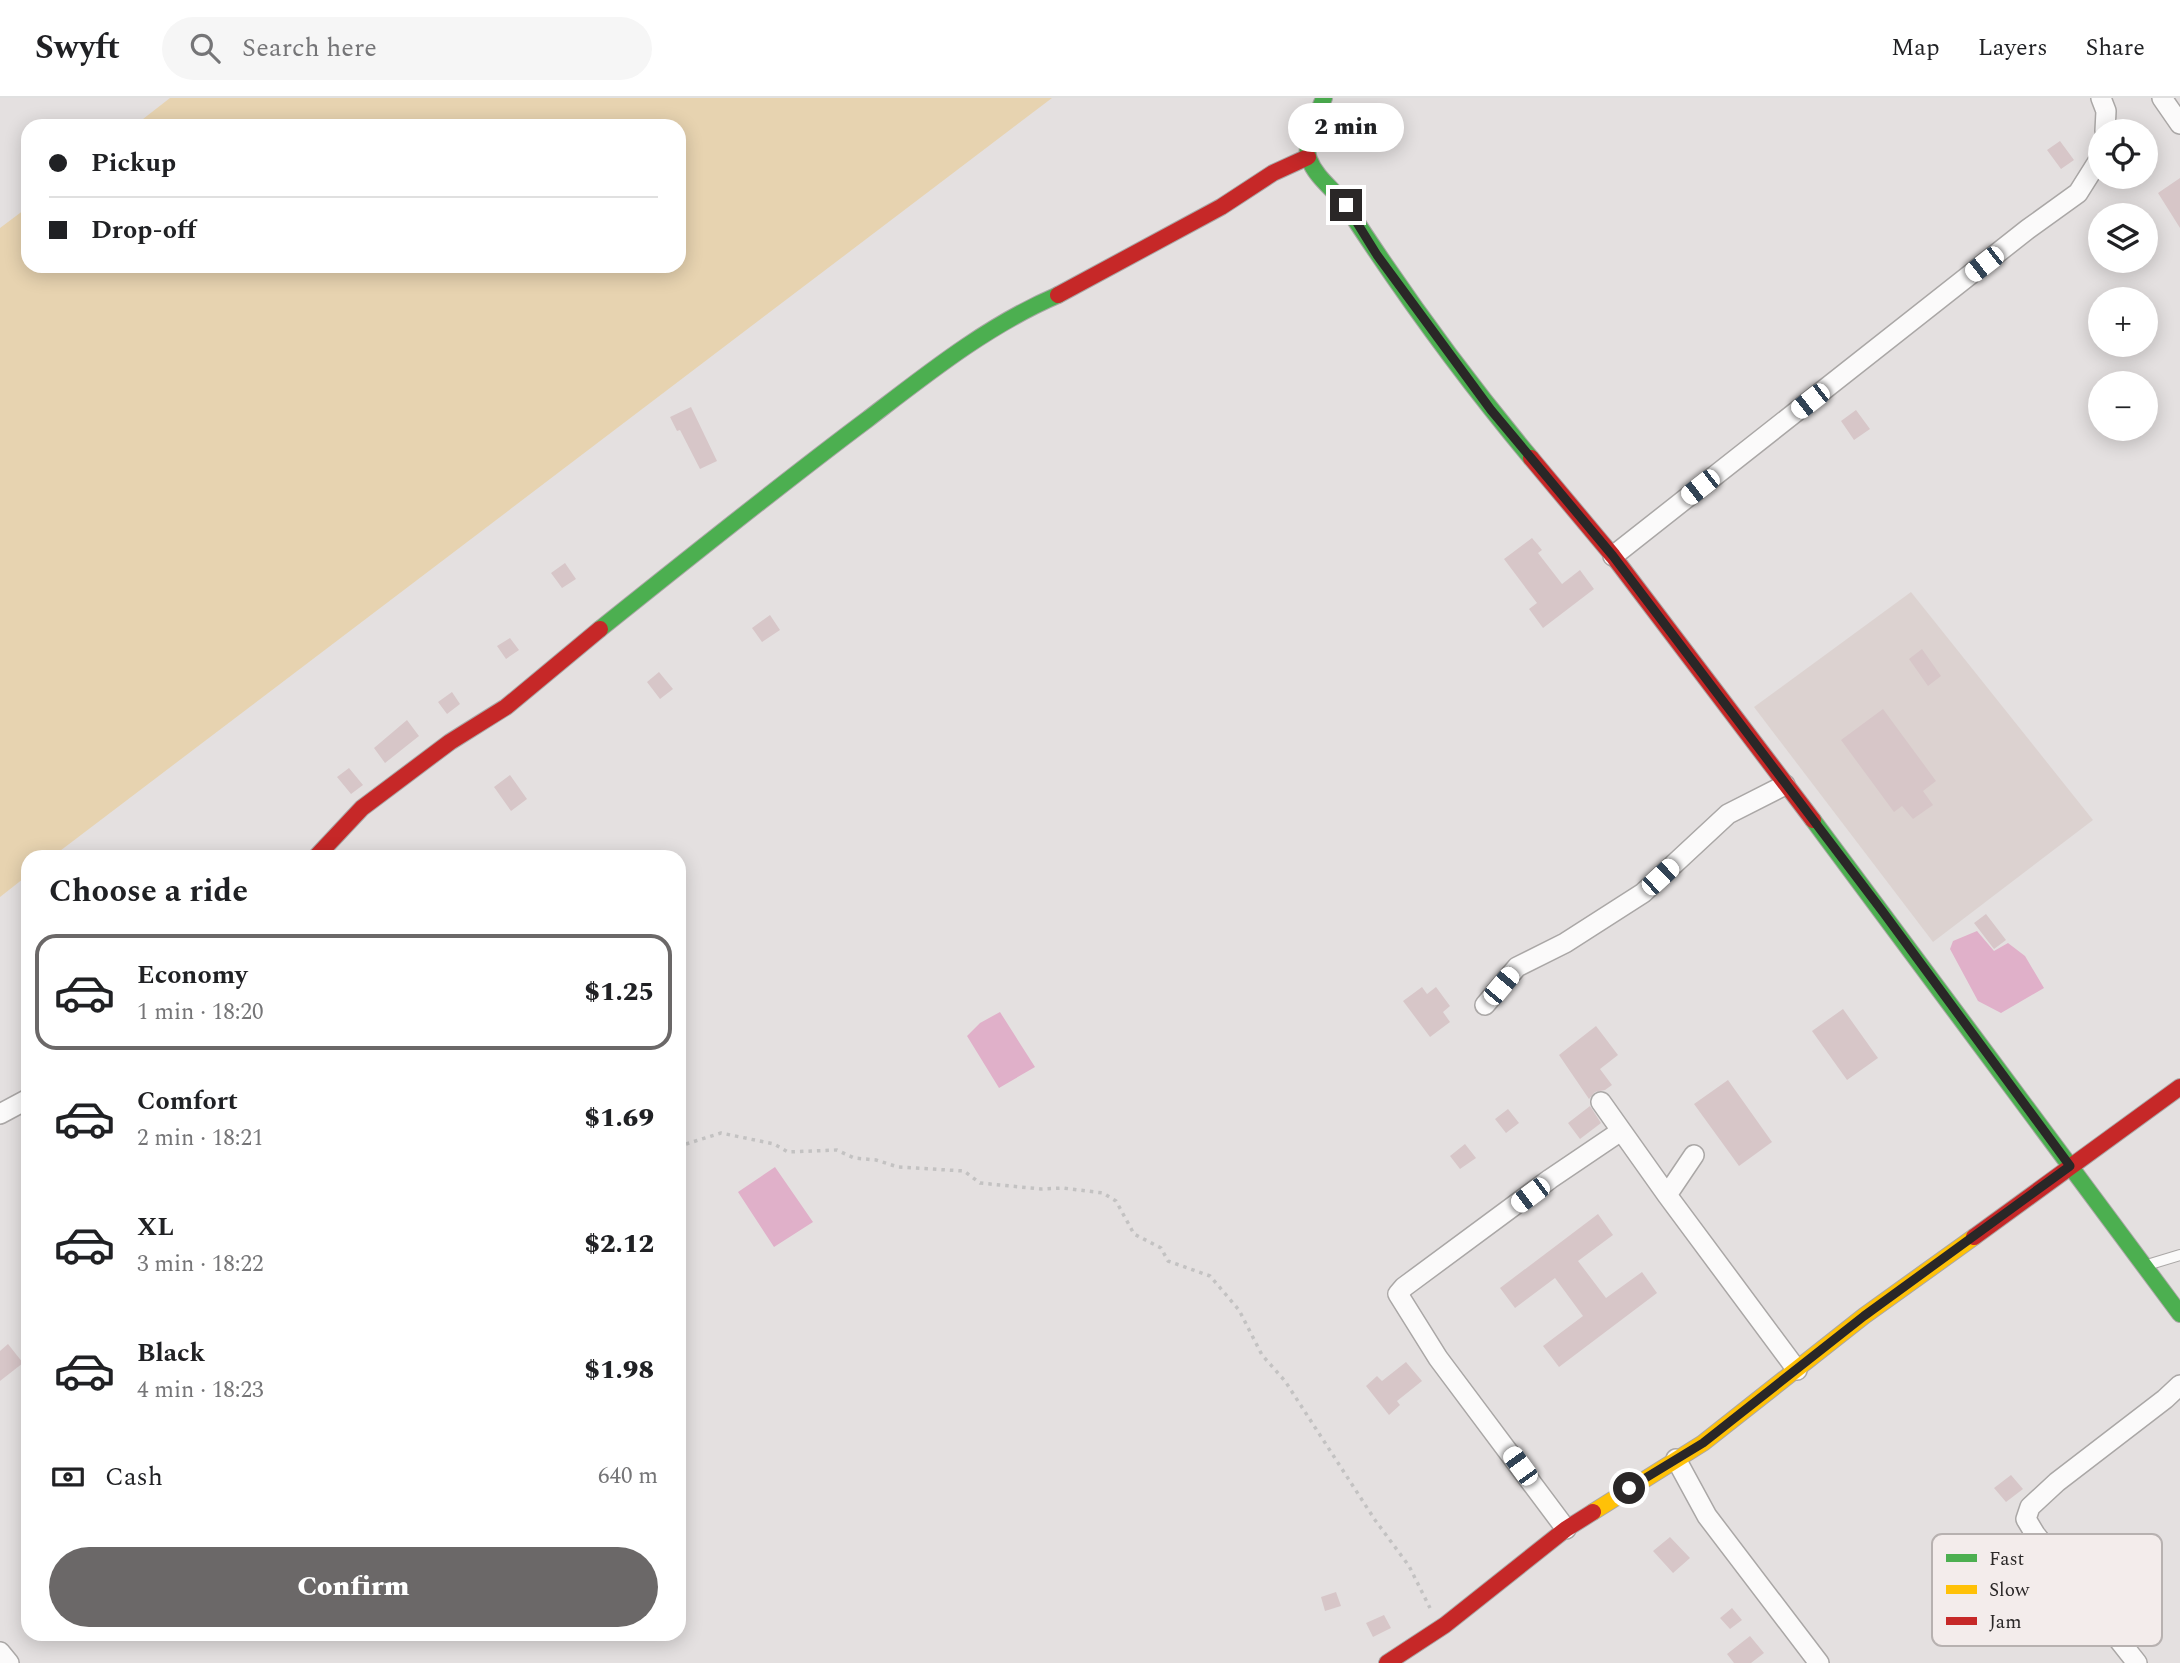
<!DOCTYPE html>
<html lang="en">
<head>
<meta charset="utf-8">
<style>
	:root { --surface:#fff; --page:#f6f6f6; --text:#202124; --muted:#757577; --line:#e0e0e0; --accent:#6b6868 }
	body { margin:0; font-family:Spectral,serif; background:var(--page); color:var(--text); height:100vh; display:flex; flex-direction:column; font-size:26px; white-space:nowrap }
	* { box-sizing:border-box; margin:0 }
	p { font-size:23px; color:var(--muted) }
	.icon { flex:none; width:38px; height:38px; fill:none; stroke:currentColor; stroke-width:2; stroke-linecap:round; stroke-linejoin:round }
	.map { position:relative; flex:1; overflow:hidden }
	.panel { position:absolute; left:21px; top:752px; width:665px; height:791px; display:flex; flex-direction:column; background:var(--surface); border-radius:21px; box-shadow:0 4px 18px #0003 }
	.panel>* { flex:none }
	.guide { position:absolute; left:21px; top:21px; width:665px; height:154px; border-radius:21px; box-shadow:0 4px 18px #0003; display:grid; align-content:center; height:154px; padding:0 28px; background:var(--surface) }
	.fabs { position:absolute; left:2088px; top:21px; display:grid; gap:14px }
	.fabs a { display:grid; place-items:center; width:70px; height:70px; border-radius:50%; background:var(--surface); box-shadow:0 4px 18px #0003; font-size:35px }
	.end { position:absolute; width:32px; height:32px; margin:-16px; border:9px solid #2a2727; background:#fff; box-shadow:0 0 0 4px #fff }
	.from { border-radius:50% }
	.bubble { position:absolute; height:49px; border-radius:24px; background:var(--surface); box-shadow:0 4px 18px #0003; font-size:23px; font-weight:800; line-height:49px; text-align:center }
	.car { position:absolute; width:21px; height:42px; margin:-21px -10px; border-radius:9px; box-shadow:0 0 5px 2px #0007; background:linear-gradient(#fff 24%,#345 0 40%,#fff 0 76%,#345 0 86%,#fff 0) }
	.guide b { display:flex; align-items:center; gap:24px; height:66px; font-size:26px }
	.guide b+b { border-top:2px solid var(--line) }
	.guide i { width:18px; height:18px; background:var(--text) }
	ul { padding:0; list-style:none }
	li { display:flex; align-items:center; gap:21px; height:116px; margin:0 14px 10px; padding:0 14px; border:4px solid transparent; border-radius:21px }
	li div { flex:1 }
	li b { display:block; font-size:26px }
	li em { font-style:normal; font-weight:800 }
	li.active { border-color:var(--accent) }
	li>.icon { width:63px; height:63px; stroke-width:1.5 }
	h2 { padding:0 28px; font-size:32px; line-height:84px }
	.pay { display:flex; align-items:center; gap:18px; height:77px; padding:0 28px; font-size:26px }
	.pay p { margin-inline-start:auto }
	.cta { display:flex; gap:14px; margin-top:auto; padding:14px 28px }
	.cta a { flex:1; height:80px; border-radius:42px; background:var(--accent); color:#fff; font-size:28px; font-weight:800; line-height:80px; text-align:center }
	header { display:flex; align-items:center; gap:42px; box-sizing:border-box; height:98px; padding:0 35px; background:var(--surface); border-bottom:2px solid var(--line) }
	header strong { font-size:33px }
	nav { display:flex; gap:38px; margin-inline-start:auto; font-size:24px }
	.search { width:490px; height:63px; background:var(--page); display:flex; align-items:center; gap:18px; box-sizing:border-box; padding:0 24px; border-radius:38px; color:var(--muted); font-size:26px }
	.map>svg:first-child { display:block }
	.built { fill:#dcd2d0 }
	.green { fill:#e7d3b0 }
	.water { fill:#e0b0c9 }
	.building { fill:#d7c6c8 }
	.lines { fill:none; stroke-linecap:round; stroke-linejoin:round }
	.lane-casing { stroke:#aaa7a6; stroke-width:12 }
	.street-casing { stroke:#aaa7a6; stroke-width:22 }
	.fast-casing { stroke:#aaa7a6; stroke-width:18 }
	.slow-casing { stroke:#aaa7a6; stroke-width:18 }
	.jam-casing { stroke:#aaa7a6; stroke-width:18 }
	.path { stroke:#c3c2c2; stroke-width:3.5; stroke-dasharray:3.5 5; stroke-linecap:butt }
	.lane { stroke:#fbfafa; stroke-width:10 }
	.street { stroke:#fbfafa; stroke-width:19 }
	.fast { stroke:#4caf50; stroke-width:16 }
	.slow { stroke:#ffc107; stroke-width:16 }
	.jam { stroke:#c62828; stroke-width:16 }
	.route { stroke:#2a2727; stroke-width:9 }
	.key { fill:#f3eceb; stroke:#b7b1b0; stroke-width:2 }
	.key-label { font-size:19px; fill:#2a2727 }
</style>
</head>
<body>
<header>
<strong>Swyft</strong>
<div class="search"><svg class="icon" aria-label="search" viewBox="0 0 24 24"><circle cx="10" cy="10" r="6"/><path d="M15 15l6 6"/></svg>Search here</div>
<nav><a>Map</a><a>Layers</a><a>Share</a></nav>
</header>
<div class="map">
<svg width="2180" height="1565" viewBox="0 0 2180 1565">
	<rect width="100%" height="100%" fill="#e4e0e0"/>
	<path class="built" d="M 1911,494 L 2093,722 L 1933,844 L 1754,609 Z"/>
	<path class="green" d="M 170,0 L 1052,0 L 52,759 L 28,760 L 28,777 L 0,799 L 0,130 L 28,109 L 28,168 L 679,168 L 679,28 L 134,28 Z"/>
	<path class="water" d="M 1977,833 L 1994,853 L 2008,845 L 2025,858 L 2044,890 L 2001,915 L 1978,903 L 1950,851 L 1953,843 Z
		M 1000,914 L 1035,969 L 999,990 L 967,938 L 980,925 Z
		M 775,1069 L 813,1124 L 774,1149 L 738,1094 Z"/>
	<path class="building" d="M 2060,43 L 2074,62 L 2061,71 L 2047,52 Z
		M 2180,80 L 2180,130 L 2158,95 Z
		M 691,309 L 717,363 L 700,371 L 680,332 L 677,333 L 670,319 Z
		M 1856,312 L 1870,331 L 1854,342 L 1841,323 Z
		M 1532,440 L 1542,452 L 1538,455 L 1562,486 L 1580,472 L 1594,491 L 1543,530 L 1529,511 L 1537,505 L 1504,461 Z
		M 565,465 L 576,481 L 562,490 L 551,475 Z
		M 770,517 L 780,532 L 762,544 L 752,530 Z
		M 510,540 L 519,552 L 506,561 L 497,548 Z
		M 1922,551 L 1941,578 L 1928,588 L 1909,561 Z
		M 659,574 L 673,591 L 660,601 L 647,584 Z
		M 452,594 L 460,606 L 447,616 L 438,604 Z
		M 1883,611 L 1936,683 L 1923,693 L 1933,707 L 1913,721 L 1902,708 L 1894,714 L 1841,642 Z
		M 407,622 L 419,638 L 385,665 L 374,650 Z
		M 349,670 L 363,687 L 351,696 L 337,679 Z
		M 510,677 L 527,701 L 511,713 L 494,689 Z
		M 1986,816 L 2006,842 L 1994,851 L 1974,825 Z
		M 1422,889 L 1427,896 L 1436,889 L 1450,908 L 1443,914 L 1450,924 L 1430,939 L 1403,903 Z
		M 1843,911 L 1878,960 L 1847,982 L 1812,933 Z
		M 1596,928 L 1618,957 L 1600,971 L 1612,987 L 1605,992 L 1595,994 L 1589,1001 L 1559,957 Z
		M 1728,982 L 1772,1044 L 1739,1068 L 1694,1006 Z
		M 1590,1008 L 1601,1025 L 1580,1041 L 1568,1025 Z
		M 1508,1011 L 1519,1025 L 1506,1035 L 1495,1021 Z
		M 1465,1046 L 1476,1060 L 1460,1071 L 1450,1058 Z
		M 1598,1116 L 1613,1137 L 1578,1163 L 1606,1200 L 1642,1174 L 1657,1195 L 1559,1269 L 1543,1248 L 1583,1218 L 1555,1180 L 1515,1210 L 1500,1190 Z
		M 8,1246 L 23,1265 L 0,1283 L 0,1253 Z
		M 1406,1264 L 1422,1283 L 1397,1303 L 1400,1307 L 1389,1317 L 1366,1288 L 1377,1278 L 1382,1283 Z
		M 2011,1377 L 2023,1391 L 2006,1404 L 1994,1390 Z
		M 1670,1439 L 1690,1460 L 1673,1475 L 1653,1453 Z
		M 1336,1494 L 1341,1508 L 1325,1513 L 1321,1499 Z
		M 1732,1510 L 1742,1522 L 1730,1531 L 1720,1520 Z
		M 1384,1517 L 1391,1530 L 1373,1539 L 1366,1525 Z
		M 1750,1538 L 1764,1555 L 1751,1565 L 1734,1565 L 1727,1556 Z"/>
	<g class="lines">
		<defs>
			<path id="lane" d="M 2147,1167 L 2180,1157"/>
			<path id="street" d="M 2101,0 L 2106,13 L 2105,33
				M 2162,0 L 2180,26
				M 1613,458 L 2028,131 L 2078,95 L 2100,60
				M 1485,907 L 1517,869 L 1565,845 L 1643,795 L 1728,716 L 1785,687
				M 1601,1004 L 1667,1097 L 1797,1272
				M 0,1016 L 28,1001
				M 1667,1097 L 1694,1057
				M 1676,1361 L 1707,1418 L 1819,1565
				M 1566,1431 L 1438,1260 L 1398,1196 L 1404,1189 L 1550,1081 L 1621,1033
				M 0,1554 L 9,1565
				M 2137,1565 L 2035,1436 L 2026,1421 L 2030,1409 L 2057,1384 L 2165,1301 L 2180,1287"/>
			<path id="fast" d="M 1324,0 C 1318,15 1303,45 1309,61 C 1317,82 1337,93 1348,111 C 1404,197 1465,281 1531,360
				M 600,531 C 689,460 777,389 868,321 C 928,275 988,227 1058,197
				M 1813,722 L 2180,1216"/>
			<path id="slow" d="M 1593,1414 L 1703,1345 L 1864,1218 L 1974,1139"/>
			<path id="jam" d="M 1058,197 L 1221,109 L 1273,75 L 1308,59
				M 1531,360 L 1613,458 L 1813,722
				M 315,760 L 362,710 L 450,644 L 506,609 L 600,531
				M 1974,1139 L 2180,989
				M 1387,1565 L 1445,1527 L 1566,1431 L 1593,1414"/>
		</defs>
		<use href="#lane" class="lane-casing"/>
		<use href="#street" class="street-casing"/>
		<use href="#fast" class="fast-casing"/>
		<use href="#slow" class="slow-casing"/>
		<use href="#jam" class="jam-casing"/>
		<path class="path" d="M 679,1051 L 686,1046 L 721,1035 L 774,1046 L 788,1054 L 837,1052 L 854,1060 L 876,1062 L 898,1069 L 964,1073 L 980,1085 L 1041,1091 L 1063,1090 L 1103,1095 L 1116,1103 L 1134,1136 L 1161,1150 L 1168,1163 L 1210,1178 L 1239,1212 L 1262,1257 L 1285,1283 L 1375,1422 L 1409,1468 L 1430,1510"/>
		<use href="#lane" class="lane"/>
		<use href="#street" class="street"/>
		<use href="#fast" class="fast"/>
		<use href="#slow" class="slow"/>
		<use href="#jam" class="jam"/>
	</g>
	<g class="lines">
		<path class="route" d="M 1346,107 L 1377,157 L 1491,312 L 1613,458 L 1883,814 L 2070,1068 L 1864,1218 L 1703,1345 L 1629,1390"/>
	</g>
	<rect x="1932" y="1436" width="230" height="112" rx="10" class="key"/>
	<rect x="1946" y="1456" width="31" height="8" fill="#4caf50"/>
	<rect x="1946" y="1487" width="31" height="9" fill="#ffc107"/>
	<rect x="1946" y="1519" width="31" height="8" fill="#c62828"/>
	<g class="key-label">
		<text x="1989" y="1467">Fast</text>
		<text x="1989" y="1498">Slow</text>
		<text x="1989" y="1530">Jam</text>
	</g>
</svg>
<div class="fabs">
<a><svg class="icon" aria-label="locate" viewBox="0 0 24 24"><circle cx="12" cy="12" r="6"/><path d="M12 2v4M12 18v4M2 12h4M18 12h4"/></svg></a>
<a><svg class="icon" aria-label="layers" viewBox="0 0 24 24"><path d="M12 4l9 5-9 5-9-5zM3 14l9 5 9-5"/></svg></a>
<a>+</a>
<a>−</a>
</div>
<i class="end from" style="left:1629px;top:1390px"></i>
<i class="end" style="left:1346px;top:107px"></i>
<div class="bubble" style="left:1288px;top:5px;width:116px">2 min</div>
<i class="car" style="left:1984px;top:166px;rotate:232deg"></i>
<i class="car" style="left:1810px;top:303px;rotate:232deg"></i>
<i class="car" style="left:1700px;top:389px;rotate:232deg"></i>
<i class="car" style="left:1660px;top:779px;rotate:47deg"></i>
<i class="car" style="left:1501px;top:888px;rotate:40deg"></i>
<i class="car" style="left:1530px;top:1097px;rotate:233deg"></i>
<i class="car" style="left:1520px;top:1368px;rotate:324deg"></i>
<div class="guide">
<b><i class="from"></i>Pickup</b>
<b><i></i>Drop-off</b>
</div>
<section class="panel">
<h2>Choose a ride</h2>
<ul>
<li class="active"><svg class="icon" aria-label="car" viewBox="0 0 24 24"><path d="M5 17H2v-5l4-1 3-4h7l3 4 3 1v5h-3M9 17h6M6 11h13"/><circle cx="7" cy="17" r="2"/><circle cx="17" cy="17" r="2"/></svg><div><b>Economy</b><p>1 min · 18:20</p></div><em>$1.25</em></li>
<li><svg class="icon" aria-label="car" viewBox="0 0 24 24"><path d="M5 17H2v-5l4-1 3-4h7l3 4 3 1v5h-3M9 17h6M6 11h13"/><circle cx="7" cy="17" r="2"/><circle cx="17" cy="17" r="2"/></svg><div><b>Comfort</b><p>2 min · 18:21</p></div><em>$1.69</em></li>
<li><svg class="icon" aria-label="car" viewBox="0 0 24 24"><path d="M5 17H2v-5l4-1 3-4h7l3 4 3 1v5h-3M9 17h6M6 11h13"/><circle cx="7" cy="17" r="2"/><circle cx="17" cy="17" r="2"/></svg><div><b>XL</b><p>3 min · 18:22</p></div><em>$2.12</em></li>
<li><svg class="icon" aria-label="car" viewBox="0 0 24 24"><path d="M5 17H2v-5l4-1 3-4h7l3 4 3 1v5h-3M9 17h6M6 11h13"/><circle cx="7" cy="17" r="2"/><circle cx="17" cy="17" r="2"/></svg><div><b>Black</b><p>4 min · 18:23</p></div><em>$1.98</em></li>
</ul>
<div class="pay"><svg class="icon" aria-label="cash" viewBox="0 0 24 24"><path d="M3 7h18v10H3z"/><circle cx="12" cy="12" r="2"/></svg>Cash<p>640 m</p></div>
<div class="cta"><a>Confirm</a></div>
</section>
</div>
</body>
</html>
